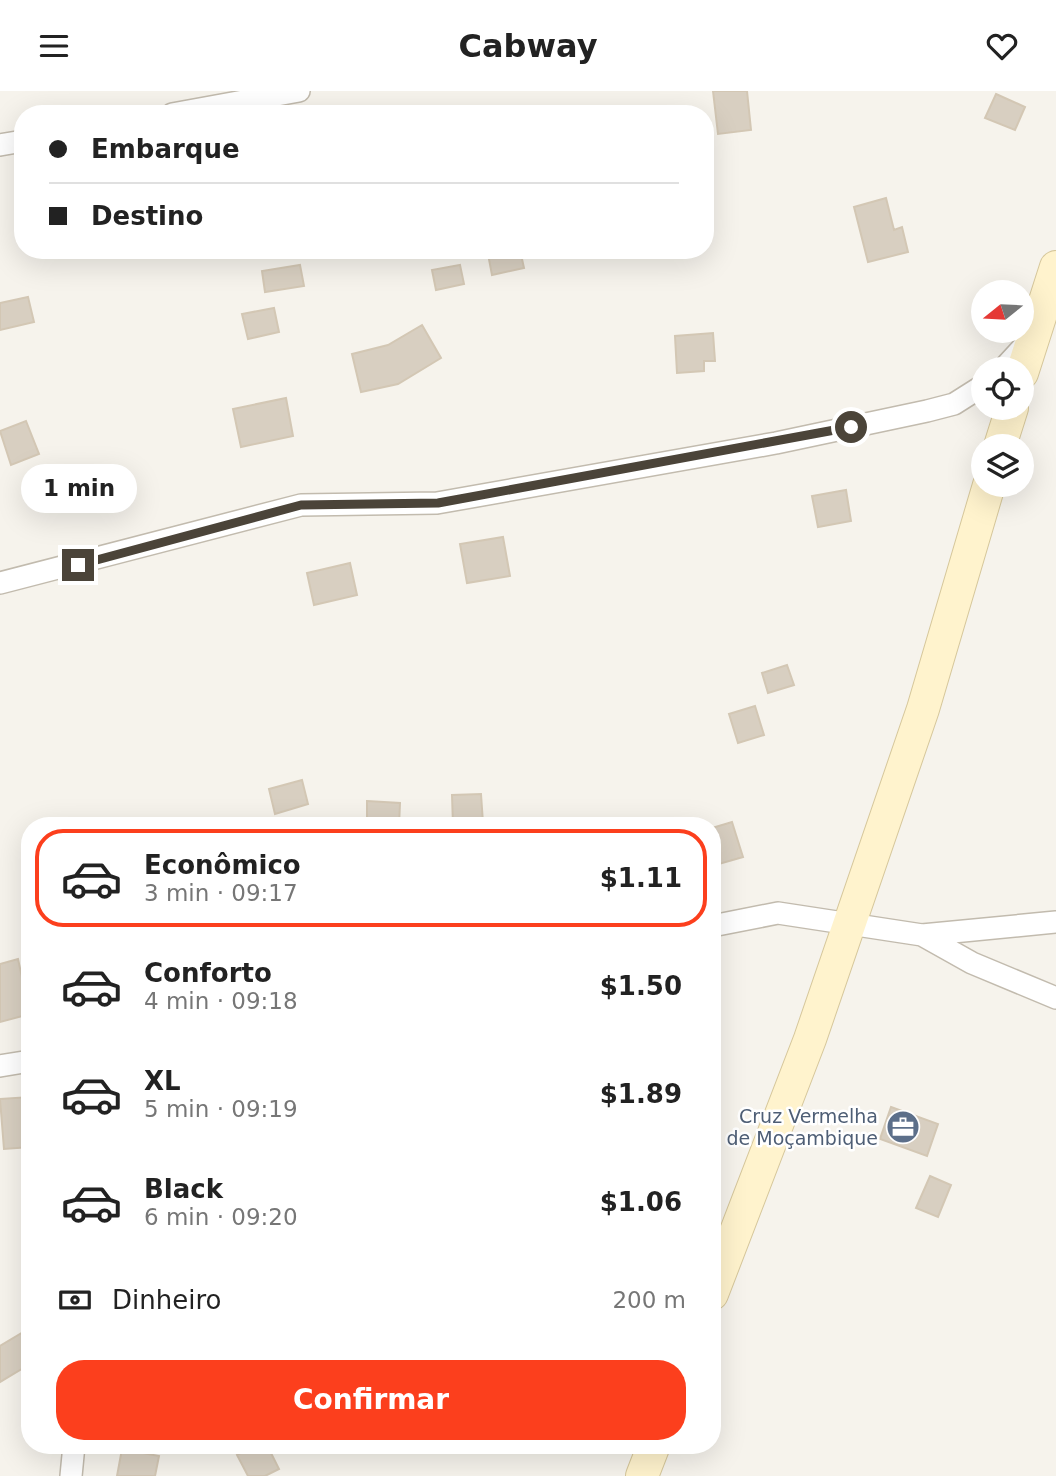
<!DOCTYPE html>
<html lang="pt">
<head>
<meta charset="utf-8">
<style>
	:root { --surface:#fff; --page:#f2f2f2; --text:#222; --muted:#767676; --line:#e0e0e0; --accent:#fc3f1d }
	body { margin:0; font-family:"DejaVu Sans",sans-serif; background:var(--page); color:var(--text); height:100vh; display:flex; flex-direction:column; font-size:26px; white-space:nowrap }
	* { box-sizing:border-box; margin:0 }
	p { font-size:23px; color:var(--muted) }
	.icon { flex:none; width:38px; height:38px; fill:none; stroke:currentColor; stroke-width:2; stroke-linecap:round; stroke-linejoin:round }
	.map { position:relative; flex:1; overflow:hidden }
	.side { position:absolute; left:21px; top:726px; width:700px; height:637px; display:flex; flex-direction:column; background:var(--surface); border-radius:28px; box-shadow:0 7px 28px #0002 }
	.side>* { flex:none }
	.banner { position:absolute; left:14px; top:14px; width:700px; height:154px; border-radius:28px; box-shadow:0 7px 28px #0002; display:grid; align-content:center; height:154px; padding:0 35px; background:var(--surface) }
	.needle { width:46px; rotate:252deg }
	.tools { position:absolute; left:971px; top:189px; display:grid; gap:14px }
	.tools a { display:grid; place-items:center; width:63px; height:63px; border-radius:50%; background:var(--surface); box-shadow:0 7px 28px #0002; font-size:35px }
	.end { position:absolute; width:32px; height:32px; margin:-16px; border:9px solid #4b4439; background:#fff; box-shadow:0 0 0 4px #fff }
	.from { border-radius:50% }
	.bubble { position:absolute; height:49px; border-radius:24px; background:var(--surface); box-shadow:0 7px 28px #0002; font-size:23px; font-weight:700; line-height:49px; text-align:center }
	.banner b { display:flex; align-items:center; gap:24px; height:66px; font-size:26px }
	.banner b+b { border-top:2px solid var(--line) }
	.banner i { width:18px; height:18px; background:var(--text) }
	ul { padding:12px 0 0; list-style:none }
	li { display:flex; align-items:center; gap:21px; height:98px; margin:0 14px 10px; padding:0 21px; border:4px solid transparent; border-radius:28px }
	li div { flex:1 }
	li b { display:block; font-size:26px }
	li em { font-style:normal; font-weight:700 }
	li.active { border-color:var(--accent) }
	li>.icon { width:63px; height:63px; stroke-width:1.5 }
	.pay { display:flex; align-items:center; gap:18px; height:77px; padding:0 35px; font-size:26px }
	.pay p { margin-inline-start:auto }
	.action { display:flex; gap:14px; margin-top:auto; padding:14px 35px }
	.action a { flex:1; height:80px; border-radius:28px; background:var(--accent); color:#fff; font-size:28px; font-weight:700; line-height:80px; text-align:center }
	header { display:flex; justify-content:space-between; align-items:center; height:91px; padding:0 35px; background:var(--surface); font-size:32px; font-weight:700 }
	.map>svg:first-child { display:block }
	.building { fill:#d8cfc1; stroke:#d3c7b4; stroke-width:2 }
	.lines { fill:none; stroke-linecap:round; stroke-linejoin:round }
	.street-casing { stroke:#c2bbae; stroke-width:24 }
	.secondary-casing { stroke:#d6c79b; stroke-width:34 }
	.street { stroke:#fff; stroke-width:21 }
	.secondary { stroke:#fff3cd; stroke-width:32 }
	.route { stroke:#4b4439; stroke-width:9 }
	.labels { text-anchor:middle; stroke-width:5; stroke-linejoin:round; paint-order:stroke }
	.service-label { font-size:19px; fill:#4e5e75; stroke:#fff; text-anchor:end }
</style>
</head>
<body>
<header><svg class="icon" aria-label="menu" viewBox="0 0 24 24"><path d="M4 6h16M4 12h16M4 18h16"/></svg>Cabway<svg class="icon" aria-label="heart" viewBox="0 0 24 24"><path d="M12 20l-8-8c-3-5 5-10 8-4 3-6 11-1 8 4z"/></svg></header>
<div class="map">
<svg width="1056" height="1385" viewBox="0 0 1056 1385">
	<rect width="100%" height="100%" fill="#f6f3ec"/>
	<path class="building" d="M 713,0 L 747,0 L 751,39 L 718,43 Z
		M 996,3 L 1025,16 L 1015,39 L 985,27 Z
		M 886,107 L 894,139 L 902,136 L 908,161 L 868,171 L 854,116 Z
		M 509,159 L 520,159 L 524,177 L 492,184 L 488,163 Z
		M 300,174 L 304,195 L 265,201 L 262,180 Z
		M 460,174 L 464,193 L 436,199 L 432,179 Z
		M 28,206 L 34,231 L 0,239 L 0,212 Z
		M 274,217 L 279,241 L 248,248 L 242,223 Z
		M 422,234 L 441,267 L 398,293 L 361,301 L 352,263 L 388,254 Z
		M 713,242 L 715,270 L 704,270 L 704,280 L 677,282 L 675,245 Z
		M 286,307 L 293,345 L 241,356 L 233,318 Z
		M 26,330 L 39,363 L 11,374 L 0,340 Z
		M 846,399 L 851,430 L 818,436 L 812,405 Z
		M 503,446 L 510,485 L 467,492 L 460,453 Z
		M 350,472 L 357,504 L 314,514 L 307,482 Z
		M 787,574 L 794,594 L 768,602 L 762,582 Z
		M 755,615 L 764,644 L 738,652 L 729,623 Z
		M 302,689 L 308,713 L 275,723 L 269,698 Z
		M 481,703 L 483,732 L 453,734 L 452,704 Z
		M 367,710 L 400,712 L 399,735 L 367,735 Z
		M 732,731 L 743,766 L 712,775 L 712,737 Z
		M 18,868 L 30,923 L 0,931 L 0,873 Z
		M 30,1006 L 30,1056 L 4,1058 L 0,1008 Z
		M 891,1016 L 938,1033 L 927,1065 L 880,1048 Z
		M 930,1085 L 951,1094 L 938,1126 L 916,1117 Z
		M 30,1237 L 30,1273 L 0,1291 L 0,1255 Z
		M 255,1354 L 267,1354 L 279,1378 L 265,1385 L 248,1385 L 237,1364 Z
		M 122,1358 L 159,1365 L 155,1385 L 117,1385 Z"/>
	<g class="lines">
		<defs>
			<path id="street" d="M 172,23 L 299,0
				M 0,54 L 23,50
				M 1003,278 L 1027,252
				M 0,492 L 301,414 L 437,412 L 776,352 L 927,320 L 954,313 L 984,294
				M 712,835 L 778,822 L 922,844 L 972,872 L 1056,907
				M 922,844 L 1056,831
				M 0,975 L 30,970
				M 71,1385 L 74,1354"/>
			<path id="secondary" d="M 1022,282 L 1056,176
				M 1000,355 L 1012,317
				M 712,1203 L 810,948 L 923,618 L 989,394
				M 642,1385 L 654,1354"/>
		</defs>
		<use href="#street" class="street-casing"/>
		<use href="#secondary" class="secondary-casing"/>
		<use href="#street" class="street"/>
		<use href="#secondary" class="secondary"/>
	</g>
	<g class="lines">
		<path class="route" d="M 78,474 L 301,414 L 438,412 L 851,336"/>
	</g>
	<defs>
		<symbol id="office-disc" viewBox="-11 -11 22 22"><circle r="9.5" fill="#5c6f8a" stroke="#fff"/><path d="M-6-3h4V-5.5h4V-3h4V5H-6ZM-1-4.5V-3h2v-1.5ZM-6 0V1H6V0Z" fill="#fff"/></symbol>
	</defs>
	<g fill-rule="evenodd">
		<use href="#office-disc" x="884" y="1017" width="38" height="38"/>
	</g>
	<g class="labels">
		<g class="service-label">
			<text x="878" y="1032">Cruz Vermelha<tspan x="878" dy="22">de Moçambique</tspan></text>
		</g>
	</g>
</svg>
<div class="tools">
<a><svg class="needle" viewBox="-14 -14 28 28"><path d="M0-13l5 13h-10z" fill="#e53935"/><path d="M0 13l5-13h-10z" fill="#767676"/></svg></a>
<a><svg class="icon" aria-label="locate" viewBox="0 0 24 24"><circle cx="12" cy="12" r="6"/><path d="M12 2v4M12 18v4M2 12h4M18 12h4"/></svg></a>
<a><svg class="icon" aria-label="layers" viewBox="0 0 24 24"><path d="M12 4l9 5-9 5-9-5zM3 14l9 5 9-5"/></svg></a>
</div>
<i class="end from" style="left:851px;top:336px"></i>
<i class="end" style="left:78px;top:474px"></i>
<div class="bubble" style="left:21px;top:373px;width:116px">1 min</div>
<div class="banner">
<b><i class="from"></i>Embarque</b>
<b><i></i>Destino</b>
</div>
<section class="side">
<ul>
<li class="active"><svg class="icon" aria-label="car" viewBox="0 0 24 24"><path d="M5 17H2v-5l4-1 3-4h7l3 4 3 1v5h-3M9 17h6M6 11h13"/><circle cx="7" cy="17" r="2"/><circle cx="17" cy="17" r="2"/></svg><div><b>Econômico</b><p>3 min · 09:17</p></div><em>$1.11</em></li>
<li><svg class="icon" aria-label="car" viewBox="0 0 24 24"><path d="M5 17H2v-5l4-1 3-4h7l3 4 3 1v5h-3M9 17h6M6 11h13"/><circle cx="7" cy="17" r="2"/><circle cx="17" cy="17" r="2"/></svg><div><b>Conforto</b><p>4 min · 09:18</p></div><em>$1.50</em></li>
<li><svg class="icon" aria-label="car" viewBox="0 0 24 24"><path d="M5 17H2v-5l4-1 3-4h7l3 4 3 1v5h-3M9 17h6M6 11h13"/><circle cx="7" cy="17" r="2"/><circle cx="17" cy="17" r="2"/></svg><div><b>XL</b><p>5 min · 09:19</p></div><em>$1.89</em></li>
<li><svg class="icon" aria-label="car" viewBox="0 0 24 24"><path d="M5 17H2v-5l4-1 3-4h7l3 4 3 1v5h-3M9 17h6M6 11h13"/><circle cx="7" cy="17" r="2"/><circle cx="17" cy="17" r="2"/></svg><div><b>Black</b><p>6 min · 09:20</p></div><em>$1.06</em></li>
</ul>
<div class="pay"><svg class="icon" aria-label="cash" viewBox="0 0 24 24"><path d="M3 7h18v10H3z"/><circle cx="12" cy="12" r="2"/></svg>Dinheiro<p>200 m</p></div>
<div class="action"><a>Confirmar</a></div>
</section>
</div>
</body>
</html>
